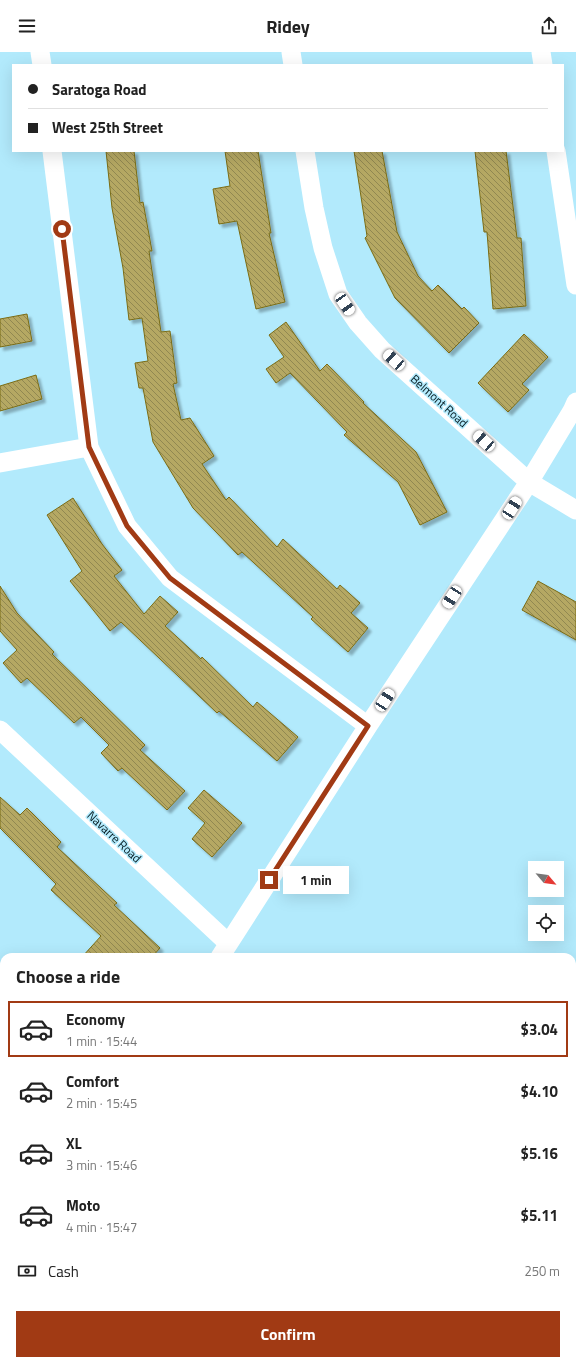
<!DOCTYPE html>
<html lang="en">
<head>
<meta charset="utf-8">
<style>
	:root { --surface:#fff; --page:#f6f6f6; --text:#222; --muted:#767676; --line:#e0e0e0; --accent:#a13a14 }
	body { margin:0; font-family:"Titillium Web",sans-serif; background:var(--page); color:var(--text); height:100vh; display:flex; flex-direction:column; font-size:15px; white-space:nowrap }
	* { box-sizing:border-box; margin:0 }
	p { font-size:13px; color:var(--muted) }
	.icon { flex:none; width:22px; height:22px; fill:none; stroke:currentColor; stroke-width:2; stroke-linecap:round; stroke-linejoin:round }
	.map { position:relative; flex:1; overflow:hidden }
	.side { position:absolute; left:0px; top:901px; width:576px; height:412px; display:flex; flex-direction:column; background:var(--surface); border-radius:12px 12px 0 0; box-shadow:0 4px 16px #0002 }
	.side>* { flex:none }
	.top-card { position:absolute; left:12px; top:12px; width:552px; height:88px; border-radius:0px; box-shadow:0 4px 16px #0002; display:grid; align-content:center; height:88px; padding:0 16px; background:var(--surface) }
	.needle { width:26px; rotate:119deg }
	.tools { position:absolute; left:528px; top:809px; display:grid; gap:8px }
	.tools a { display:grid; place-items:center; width:36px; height:36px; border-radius:0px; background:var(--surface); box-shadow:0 4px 16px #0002; font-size:20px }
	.end { position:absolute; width:18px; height:18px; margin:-9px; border:5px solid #a13a14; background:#fff; box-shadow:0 0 0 2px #fff }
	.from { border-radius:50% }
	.bubble { position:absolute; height:28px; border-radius:0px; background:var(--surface); box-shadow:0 4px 16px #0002; font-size:13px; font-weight:700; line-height:28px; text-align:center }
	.car { position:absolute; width:12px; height:24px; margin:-12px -6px; border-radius:5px; box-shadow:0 0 3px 1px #0007; background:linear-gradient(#fff 24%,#345 0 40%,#fff 0 76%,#345 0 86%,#fff 0) }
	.top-card b { display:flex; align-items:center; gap:14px; height:38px; font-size:15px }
	.top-card b+b { border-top:1px solid var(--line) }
	.top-card i { width:10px; height:10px; background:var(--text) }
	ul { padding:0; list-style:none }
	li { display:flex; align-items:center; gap:12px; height:56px; margin:0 8px 6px; padding:0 8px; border:2px solid transparent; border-radius:0px }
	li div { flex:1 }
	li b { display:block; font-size:15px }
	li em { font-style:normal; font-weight:700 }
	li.active { border-color:var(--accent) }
	li>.icon { width:36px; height:36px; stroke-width:1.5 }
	h2 { padding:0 16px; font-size:18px; line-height:48px }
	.pay { display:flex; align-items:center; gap:10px; height:44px; padding:0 16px; font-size:15px }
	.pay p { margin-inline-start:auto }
	.primary-button { display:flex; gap:8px; margin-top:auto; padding:8px 16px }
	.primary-button a { flex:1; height:46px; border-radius:0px; background:var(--accent); color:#fff; font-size:16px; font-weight:700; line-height:46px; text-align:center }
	header { display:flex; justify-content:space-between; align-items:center; height:52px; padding:0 16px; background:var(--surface); font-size:18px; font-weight:700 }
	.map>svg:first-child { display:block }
	.building { fill:url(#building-back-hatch); stroke:#7b6c15; filter:url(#shadow) }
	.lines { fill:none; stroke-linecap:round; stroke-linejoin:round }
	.service { stroke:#fff; stroke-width:9 }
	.minor { stroke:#fff; stroke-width:19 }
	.route { stroke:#a13a14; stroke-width:5 }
	.labels { text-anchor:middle; stroke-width:3; stroke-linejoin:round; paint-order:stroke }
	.street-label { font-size:12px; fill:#03181e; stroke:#b2eafc }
</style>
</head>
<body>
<header><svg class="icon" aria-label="menu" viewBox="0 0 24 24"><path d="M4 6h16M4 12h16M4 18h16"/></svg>Ridey<svg class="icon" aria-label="share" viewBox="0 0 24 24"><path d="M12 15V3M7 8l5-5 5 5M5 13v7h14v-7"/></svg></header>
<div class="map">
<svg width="576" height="1313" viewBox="0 0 576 1313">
	<defs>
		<pattern id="building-back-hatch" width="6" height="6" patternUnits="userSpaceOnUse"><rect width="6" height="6" fill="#b5a863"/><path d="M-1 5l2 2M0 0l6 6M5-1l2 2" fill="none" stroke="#918851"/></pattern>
		<filter id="shadow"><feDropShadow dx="3.5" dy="3.5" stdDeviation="1" flood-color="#0004"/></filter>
	</defs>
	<rect width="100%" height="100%" fill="#b2eafc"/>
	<path class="building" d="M 106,99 L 134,99 L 140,151 L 143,150 L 152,199 L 149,199 L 161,280 L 170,279 L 177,331 L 173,332 L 181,368 L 190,366 L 214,404 L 202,412 L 226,448 L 229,445 L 277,495 L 283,487 L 337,537 L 340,533 L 360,551 L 351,561 L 368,576 L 348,600 L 311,567 L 313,565 L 242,500 L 238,503 L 193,456 L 153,390 L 143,336 L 139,336 L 135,311 L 148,309 L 142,266 L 129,268 L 123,216 L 112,156 Z
		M 225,99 L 258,99 L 271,181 L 269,181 L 285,250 L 256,257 L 237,169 L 219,172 L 213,137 L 230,134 Z
		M 354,99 L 382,99 L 397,180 L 418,224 L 432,239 L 438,233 L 462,257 L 464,255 L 479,271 L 449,301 L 395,246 L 365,186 L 367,184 Z
		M 475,99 L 506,99 L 517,186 L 521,186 L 526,254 L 493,257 L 487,180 L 484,180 Z
		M 27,262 L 32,289 L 0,295 L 0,267 Z
		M 286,270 L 320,319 L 327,312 L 364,350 L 363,351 L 416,400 L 447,460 L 420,473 L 398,430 L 344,383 L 347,380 L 290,321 L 276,331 L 266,317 L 284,305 L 269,283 Z
		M 524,282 L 548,305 L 522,332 L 529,338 L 508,360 L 478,331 Z
		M 36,323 L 42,347 L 0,359 L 0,334 Z
		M 73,446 L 102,492 L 122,518 L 114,524 L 144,562 L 160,544 L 178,560 L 165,574 L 201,607 L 202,605 L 253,655 L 257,650 L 298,685 L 277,709 L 219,659 L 217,661 L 121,570 L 110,579 L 70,529 L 82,519 L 47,463 Z
		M 538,529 L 576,550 L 576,588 L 522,558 Z
		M 0,534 L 17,561 L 54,600 L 52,602 L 145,693 L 140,698 L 185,739 L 167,758 L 122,716 L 118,719 L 101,701 L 109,693 L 81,665 L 74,671 L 27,626 L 21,631 L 3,611 L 17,598 L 0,579 Z
		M 204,738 L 242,771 L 212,805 L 192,787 L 205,771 L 188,756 Z
		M 0,745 L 20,763 L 27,756 L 61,790 L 57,795 L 117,851 L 114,853 L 160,896 L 152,905 L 82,905 L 101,884 L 51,838 L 56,832 L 0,776 Z"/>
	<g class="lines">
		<path class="service" d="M 0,1195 L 4,1198
			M 189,1309 L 196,1313"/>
		<path class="minor" d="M 40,0 L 42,13
			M 291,0 L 293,13
			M 541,0 L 543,13
			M 52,99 L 89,395 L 127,474 L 170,526 L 368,674
			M 305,99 L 314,156 L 323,196 L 338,242 L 358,271 L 382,298 L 529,430 L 576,458
			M 556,99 L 576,233
			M 0,411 L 89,395
			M 0,678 L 228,891
			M 220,905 L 368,674 L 529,430 L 572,359 L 576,350
			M 0,1017 L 4,1021
			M 0,1258 L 4,1251"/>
	</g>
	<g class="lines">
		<path class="route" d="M 62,177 L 89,395 L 127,474 L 170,526 L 368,674 L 269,828"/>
	</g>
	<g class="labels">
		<g class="street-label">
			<text transform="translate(439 349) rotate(42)" y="4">Belmont Road</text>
			<text transform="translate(114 785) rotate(43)" y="4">Navarre Road</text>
		</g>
	</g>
</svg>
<div class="tools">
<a><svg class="needle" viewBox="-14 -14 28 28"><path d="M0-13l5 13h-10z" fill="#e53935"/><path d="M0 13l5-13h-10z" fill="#767676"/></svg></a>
<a><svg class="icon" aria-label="locate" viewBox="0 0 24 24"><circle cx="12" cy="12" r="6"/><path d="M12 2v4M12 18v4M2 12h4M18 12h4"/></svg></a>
</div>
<i class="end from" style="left:62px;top:177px"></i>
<i class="end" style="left:269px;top:828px"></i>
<div class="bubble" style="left:283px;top:814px;width:66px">1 min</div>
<i class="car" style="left:345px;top:252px;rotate:146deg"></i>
<i class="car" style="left:394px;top:308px;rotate:312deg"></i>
<i class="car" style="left:484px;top:389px;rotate:312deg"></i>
<i class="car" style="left:512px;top:456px;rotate:33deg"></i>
<i class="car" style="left:452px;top:545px;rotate:213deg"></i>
<i class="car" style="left:385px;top:648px;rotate:33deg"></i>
<div class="top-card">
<b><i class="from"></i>Saratoga Road</b>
<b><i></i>West 25th Street</b>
</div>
<section class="side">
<h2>Choose a ride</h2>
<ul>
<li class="active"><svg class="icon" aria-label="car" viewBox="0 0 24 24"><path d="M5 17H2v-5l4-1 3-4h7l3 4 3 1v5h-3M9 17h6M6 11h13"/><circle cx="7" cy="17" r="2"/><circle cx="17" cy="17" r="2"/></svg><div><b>Economy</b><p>1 min · 15:44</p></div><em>$3.04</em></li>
<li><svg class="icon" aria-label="car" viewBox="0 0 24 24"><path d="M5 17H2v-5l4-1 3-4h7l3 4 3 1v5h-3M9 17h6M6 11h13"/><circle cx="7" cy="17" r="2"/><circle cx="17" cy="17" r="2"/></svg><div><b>Comfort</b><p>2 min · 15:45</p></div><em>$4.10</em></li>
<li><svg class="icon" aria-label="car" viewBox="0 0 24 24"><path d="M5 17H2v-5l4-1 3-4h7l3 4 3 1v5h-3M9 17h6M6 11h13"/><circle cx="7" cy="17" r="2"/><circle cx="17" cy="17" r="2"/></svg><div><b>XL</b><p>3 min · 15:46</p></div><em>$5.16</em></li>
<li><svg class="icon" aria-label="car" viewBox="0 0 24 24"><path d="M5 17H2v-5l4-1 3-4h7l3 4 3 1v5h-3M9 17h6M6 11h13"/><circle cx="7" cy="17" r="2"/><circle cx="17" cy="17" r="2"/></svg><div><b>Moto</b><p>4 min · 15:47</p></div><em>$5.11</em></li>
</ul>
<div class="pay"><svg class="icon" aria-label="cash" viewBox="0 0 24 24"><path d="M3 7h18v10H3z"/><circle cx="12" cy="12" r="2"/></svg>Cash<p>250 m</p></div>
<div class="primary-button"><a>Confirm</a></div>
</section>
</div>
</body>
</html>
